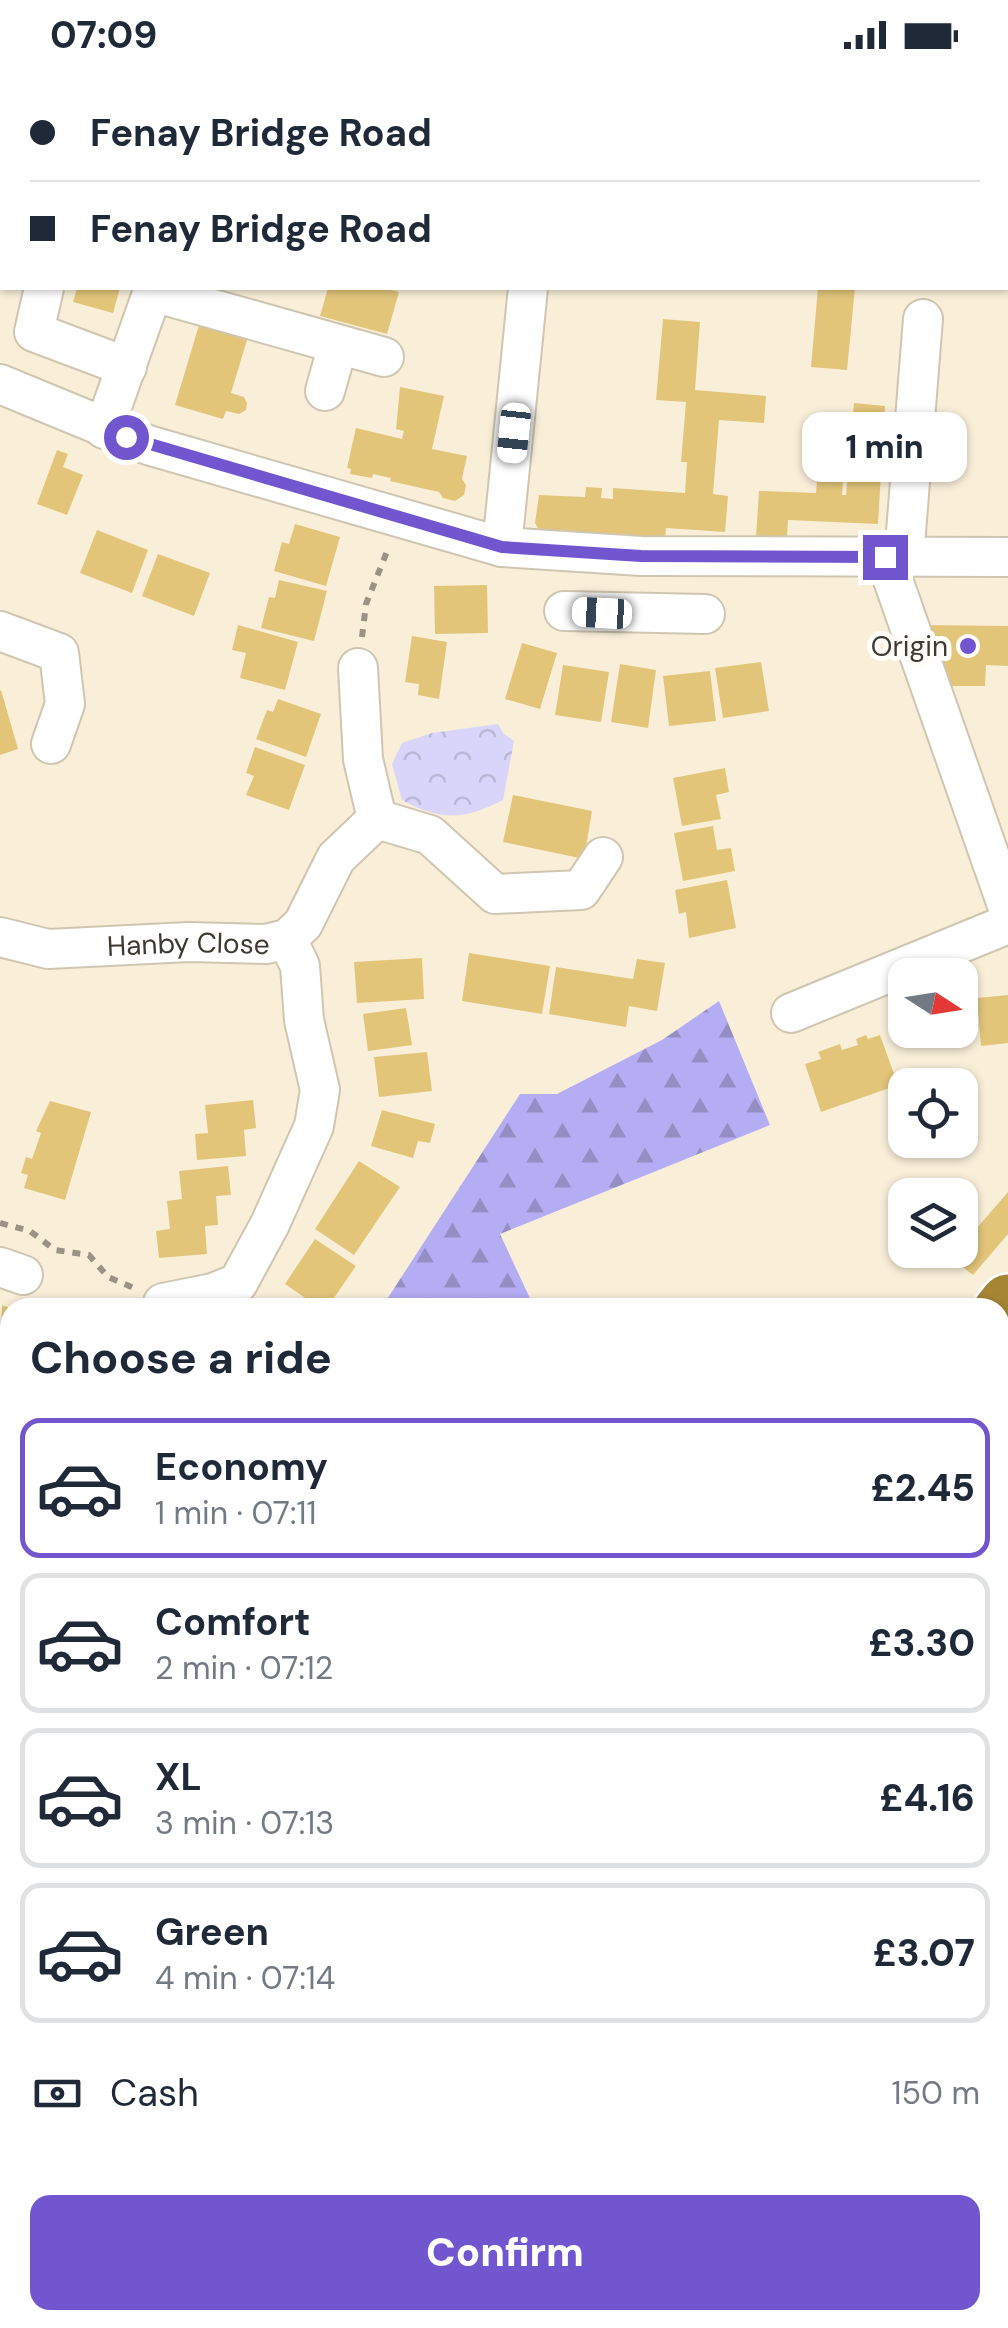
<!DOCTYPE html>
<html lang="en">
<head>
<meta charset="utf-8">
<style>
	:root { --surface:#fff; --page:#f2f2f3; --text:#1f2937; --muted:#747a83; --line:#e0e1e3; --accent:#7156d0 }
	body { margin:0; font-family:"DM Sans",sans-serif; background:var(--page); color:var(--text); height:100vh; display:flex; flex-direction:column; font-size:38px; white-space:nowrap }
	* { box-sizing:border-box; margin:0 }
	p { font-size:32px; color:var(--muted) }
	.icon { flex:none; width:55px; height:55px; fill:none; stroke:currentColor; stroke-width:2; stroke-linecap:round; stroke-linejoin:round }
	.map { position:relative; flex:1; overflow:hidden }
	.side { position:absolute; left:0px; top:1228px; width:1010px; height:1032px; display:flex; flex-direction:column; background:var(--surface); border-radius:30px 30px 0 0; box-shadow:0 2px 8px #0004 }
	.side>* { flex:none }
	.hud { position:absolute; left:0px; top:0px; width:1010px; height:220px; box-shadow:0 2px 8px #0004; display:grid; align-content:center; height:220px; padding:0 30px; background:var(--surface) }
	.needle { width:65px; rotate:102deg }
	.buttons { position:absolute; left:888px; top:888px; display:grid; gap:20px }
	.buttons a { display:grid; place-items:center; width:90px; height:90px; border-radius:20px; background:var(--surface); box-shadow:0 2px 8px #0004; font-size:50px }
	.end { position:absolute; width:45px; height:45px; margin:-22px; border:12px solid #7156d0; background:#fff; box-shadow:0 0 0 5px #fff }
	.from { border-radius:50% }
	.bubble { position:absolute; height:70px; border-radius:20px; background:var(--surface); box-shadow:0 2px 8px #0004; font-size:32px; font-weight:800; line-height:70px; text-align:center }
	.car { position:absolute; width:30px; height:60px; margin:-30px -15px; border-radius:12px; box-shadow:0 0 8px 2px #0007; background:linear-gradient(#fff 24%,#345 0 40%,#fff 0 76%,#345 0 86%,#fff 0) }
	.hud b { display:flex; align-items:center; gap:35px; height:95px; font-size:38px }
	.hud b+b { border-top:2px solid var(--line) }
	.hud i { width:25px; height:25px; background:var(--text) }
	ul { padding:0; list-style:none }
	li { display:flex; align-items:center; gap:30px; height:140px; margin:0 20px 15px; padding:0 10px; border:5px solid var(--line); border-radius:20px }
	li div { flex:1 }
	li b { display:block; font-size:38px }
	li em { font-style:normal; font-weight:800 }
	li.on { border-color:var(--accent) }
	li>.icon { width:90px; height:90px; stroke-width:1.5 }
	h2 { padding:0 30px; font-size:45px; line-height:120px }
	.pay { display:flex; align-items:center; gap:25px; height:110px; padding:0 30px; font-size:38px }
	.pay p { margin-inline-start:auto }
	.button { display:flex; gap:20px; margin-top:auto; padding:20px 30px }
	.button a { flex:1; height:115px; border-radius:20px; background:var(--accent); color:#fff; font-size:40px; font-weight:800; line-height:115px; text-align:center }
	.status { display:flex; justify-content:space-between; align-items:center; height:70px; padding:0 50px; background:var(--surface); direction:ltr }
	.status svg { height:28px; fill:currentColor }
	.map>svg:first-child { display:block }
	.grass { fill:url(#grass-dots) }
	.forest { fill:url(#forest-firs) }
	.park { fill:url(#park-crowns) }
	.building { fill:#e3c57a }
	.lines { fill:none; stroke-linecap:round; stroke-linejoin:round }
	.minor-casing { stroke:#cfc6b1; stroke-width:42 }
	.highway-casing { stroke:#fff; stroke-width:60 }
	.path { stroke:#9a9384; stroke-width:6; stroke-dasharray:8 8; stroke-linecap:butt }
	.minor { stroke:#fff; stroke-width:38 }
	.highway { stroke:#a58635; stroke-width:55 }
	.route { stroke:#7156d0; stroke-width:12 }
	.poi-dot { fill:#7156d0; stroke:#fffdf9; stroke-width:4 }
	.labels { text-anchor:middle; stroke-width:10; stroke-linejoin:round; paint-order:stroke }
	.poi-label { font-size:28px; fill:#3e3a31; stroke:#fffdf9; text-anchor:end }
	.street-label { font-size:28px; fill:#3e3a31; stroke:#fffdf9 }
</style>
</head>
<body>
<div class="status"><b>07:09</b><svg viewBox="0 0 49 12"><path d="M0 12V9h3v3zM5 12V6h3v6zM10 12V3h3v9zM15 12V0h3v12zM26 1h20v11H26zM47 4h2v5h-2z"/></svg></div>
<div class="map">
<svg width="1008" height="2258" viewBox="0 0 1008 2258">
	<defs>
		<pattern id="grass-dots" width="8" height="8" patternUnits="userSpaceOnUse" patternTransform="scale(2.5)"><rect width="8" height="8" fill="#d8d4fa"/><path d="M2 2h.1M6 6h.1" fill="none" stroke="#bab7d7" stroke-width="1.8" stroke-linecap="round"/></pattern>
		<pattern id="forest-firs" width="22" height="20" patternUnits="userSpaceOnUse" patternTransform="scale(2.5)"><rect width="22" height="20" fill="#b5adf3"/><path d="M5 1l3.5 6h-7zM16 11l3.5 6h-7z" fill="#958ec5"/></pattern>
		<pattern id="park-crowns" width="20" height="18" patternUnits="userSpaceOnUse" patternTransform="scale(2.5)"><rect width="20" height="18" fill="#d8d4fa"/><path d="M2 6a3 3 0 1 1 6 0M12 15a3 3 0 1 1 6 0" fill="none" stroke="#bab7d7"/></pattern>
	</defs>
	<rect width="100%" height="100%" fill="#f9efd9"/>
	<path class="grass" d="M 1008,1275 L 1008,1724 L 1000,1732 L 1000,1285 Z"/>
	<path class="forest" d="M 719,931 L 770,1055 L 500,1164 L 534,1237 L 382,1237 L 520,1024 L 557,1024 L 662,970 Z
		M 0,1346 L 10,1351 L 10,1923 L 0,1924 Z"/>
	<path class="park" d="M 498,654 L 503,663 L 514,671 L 503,730 C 464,750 441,751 402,730 L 392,694 L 402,673 L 432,663 Z"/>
	<path class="building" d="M 77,218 L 120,218 L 113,243 L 73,232 Z
		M 328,218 L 383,218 L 399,222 L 387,264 L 320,246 Z
		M 818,218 L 855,218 L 847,300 L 811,297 Z
		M 663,249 L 700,252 L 695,320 L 766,326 L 764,353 L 719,350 L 713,424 L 728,426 L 725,462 L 666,458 L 665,468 L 539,460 L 535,453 L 539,425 L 585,427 L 586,417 L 602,418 L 601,428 L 613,429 L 613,418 L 685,423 L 687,392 L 681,392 L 686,332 L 656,330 Z
		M 199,255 L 247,270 L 231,323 L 244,327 L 247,333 L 246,340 L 239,344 L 226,341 L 223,349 L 175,335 Z
		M 400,317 L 444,326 L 432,379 L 467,386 L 462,409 L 466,415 L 464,425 L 455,431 L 443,428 L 439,422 L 390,411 L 391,408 L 373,404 L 372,408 L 350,404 L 351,399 L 347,398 L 356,358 L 402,369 L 404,361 L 396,359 Z
		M 854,333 L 885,336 L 878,454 L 788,450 L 787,468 L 756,467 L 759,421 L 816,423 L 817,410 L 843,411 L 842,425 L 846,425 Z
		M 57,380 L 68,384 L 63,397 L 83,405 L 67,445 L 37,434 Z
		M 295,454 L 340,467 L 326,516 L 274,501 L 282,472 L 289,474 Z
		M 97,460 L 148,480 L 132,523 L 80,503 Z
		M 158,484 L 210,503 L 194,546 L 142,526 Z
		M 279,510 L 327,521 L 314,571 L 261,558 L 269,527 L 275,528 Z
		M 487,515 L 488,563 L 435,564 L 434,516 Z
		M 238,555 L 298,572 L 285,620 L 240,608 L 246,583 L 232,580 Z
		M 924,555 L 1008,556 L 1008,596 L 986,595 L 985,616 L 938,616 Z
		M 412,566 L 447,572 L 439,629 L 418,625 L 419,614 L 405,612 Z
		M 522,573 L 557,583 L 540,639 L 505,629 Z
		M 761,592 L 769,641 L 723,648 L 715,598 Z
		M 620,594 L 656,600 L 648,658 L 611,652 Z
		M 563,595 L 609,602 L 601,652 L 555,645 Z
		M 710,601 L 716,651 L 669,656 L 663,606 Z
		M 1,620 L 18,679 L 0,685 L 0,621 Z
		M 278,629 L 321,644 L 306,687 L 256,669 L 267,640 L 273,642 Z
		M 255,677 L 305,695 L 289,740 L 246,725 L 254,706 L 246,703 Z
		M 725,698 L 729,722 L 716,725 L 721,749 L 682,756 L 673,708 Z
		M 513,725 L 592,741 L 584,789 L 503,772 Z
		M 713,756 L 717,780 L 731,778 L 735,801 L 683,811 L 674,763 Z
		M 727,810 L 736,858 L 689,868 L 686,842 L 679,844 L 675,820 Z
		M 469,883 L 550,896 L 542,944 L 462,931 Z
		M 422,888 L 424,929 L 357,933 L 354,892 Z
		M 637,889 L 665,893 L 657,941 L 629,936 L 626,957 L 549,944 L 556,897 L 633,909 Z
		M 1008,925 L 1008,973 L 981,976 L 977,928 Z
		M 406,938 L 412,975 L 368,981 L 363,944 Z
		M 866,965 L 868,969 L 880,965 L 898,1015 L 821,1042 L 805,994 L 821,989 L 818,982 L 840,974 L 842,980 L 858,975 L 856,969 Z
		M 427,982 L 432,1021 L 379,1027 L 374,987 Z
		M 253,1030 L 256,1058 L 244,1060 L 246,1086 L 197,1090 L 195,1064 L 208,1063 L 205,1035 Z
		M 50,1031 L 91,1042 L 65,1130 L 24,1118 L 28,1105 L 21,1103 L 26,1087 L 32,1089 L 41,1063 L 36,1061 Z
		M 382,1040 L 435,1054 L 430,1073 L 418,1071 L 413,1088 L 371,1076 Z
		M 359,1091 L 400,1117 L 354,1185 L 315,1159 Z
		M 228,1096 L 231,1125 L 216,1126 L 218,1155 L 205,1156 L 207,1184 L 159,1188 L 156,1161 L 170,1159 L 167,1131 L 182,1129 L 179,1101 Z
		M 1008,1122 L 1008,1164 L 973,1205 L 951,1188 Z
		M 315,1169 L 356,1196 L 327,1238 L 320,1238 L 285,1214 Z
		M 2,1235 L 10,1238 L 10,1287 L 0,1284 Z"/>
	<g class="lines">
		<defs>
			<g id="minor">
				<path d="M 544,2 L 544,0"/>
				<path d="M 0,49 L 2,49"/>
				<path d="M 44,218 L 34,262 L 127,297"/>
				<path d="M 153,222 L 384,287"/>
				<path d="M 0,314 L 148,375 L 502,477 L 641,486 L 1008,487"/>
				<path d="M 325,321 L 338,275"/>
				<path d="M 104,359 L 154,218"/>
				<path d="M 502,477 L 528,218"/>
				<path d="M 885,487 L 1008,838"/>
				<path d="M 904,487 L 923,249"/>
				<path d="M 564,541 L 705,544"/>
				<path d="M 0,561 L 59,583 L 65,634 L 51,674"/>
				<path d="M 358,598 L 363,689 L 377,749"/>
				<path id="s1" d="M 0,867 L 48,879 L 189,872 L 266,874 L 287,869 L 303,854 L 336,788 L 377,749 L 430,765 L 495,824 L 581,820 L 603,787"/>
				<path d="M 791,943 L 1008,854"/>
				<path d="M 0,1197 L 23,1205"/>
				<path d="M 163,1233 L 213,1223 L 238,1213 L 270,1154 L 314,1056 L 320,1020 L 304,950 L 300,896 L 287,869"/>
			</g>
			<path id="highway" d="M 1000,1242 L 1008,1232
				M 0,2009 L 10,2006"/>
		</defs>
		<use href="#minor" class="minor-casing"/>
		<use href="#highway" class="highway-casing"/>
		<path class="path" d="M 362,567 L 366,534 L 388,479
			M 0,1153 L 30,1161 L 55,1180 L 89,1185 L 108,1207 L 134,1218"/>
		<use href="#minor" class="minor"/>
		<use href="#highway" class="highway"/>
	</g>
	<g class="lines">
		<path class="route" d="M 126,367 L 502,477 L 641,486 L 885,487"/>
	</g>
	<circle class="poi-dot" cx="968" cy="576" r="10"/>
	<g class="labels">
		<g class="poi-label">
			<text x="948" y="586">Origin</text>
		</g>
		<g class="street-label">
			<text dy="10" stroke="none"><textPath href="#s1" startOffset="190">Hanby Close</textPath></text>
		</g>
	</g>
</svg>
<div class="buttons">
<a><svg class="needle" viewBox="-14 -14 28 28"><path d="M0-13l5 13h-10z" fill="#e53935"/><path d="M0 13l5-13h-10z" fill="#747a83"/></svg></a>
<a><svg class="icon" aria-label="locate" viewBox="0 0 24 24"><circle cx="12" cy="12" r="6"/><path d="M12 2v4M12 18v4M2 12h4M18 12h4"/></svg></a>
<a><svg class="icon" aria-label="layers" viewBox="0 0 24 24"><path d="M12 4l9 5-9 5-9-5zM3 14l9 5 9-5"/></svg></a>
</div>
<i class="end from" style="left:126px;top:367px"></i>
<i class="end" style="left:885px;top:487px"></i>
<div class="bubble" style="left:802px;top:342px;width:165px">1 min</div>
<i class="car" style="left:514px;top:363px;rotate:186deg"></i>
<i class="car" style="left:602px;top:543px;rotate:273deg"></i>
<div class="hud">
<b><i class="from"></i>Fenay Bridge Road</b>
<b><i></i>Fenay Bridge Road</b>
</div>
<section class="side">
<h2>Choose a ride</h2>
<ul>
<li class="on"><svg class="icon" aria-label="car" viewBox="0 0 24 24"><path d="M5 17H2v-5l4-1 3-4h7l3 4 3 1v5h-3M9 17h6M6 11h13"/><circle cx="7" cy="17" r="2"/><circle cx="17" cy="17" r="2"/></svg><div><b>Economy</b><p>1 min · 07:11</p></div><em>£2.45</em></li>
<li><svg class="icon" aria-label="car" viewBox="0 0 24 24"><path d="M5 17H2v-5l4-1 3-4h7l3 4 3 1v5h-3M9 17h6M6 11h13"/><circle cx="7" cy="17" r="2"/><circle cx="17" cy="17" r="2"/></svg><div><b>Comfort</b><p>2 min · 07:12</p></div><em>£3.30</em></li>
<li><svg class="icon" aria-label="car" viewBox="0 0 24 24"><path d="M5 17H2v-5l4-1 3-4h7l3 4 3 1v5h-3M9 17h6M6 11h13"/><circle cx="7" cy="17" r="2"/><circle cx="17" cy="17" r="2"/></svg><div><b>XL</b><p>3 min · 07:13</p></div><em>£4.16</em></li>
<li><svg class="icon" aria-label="car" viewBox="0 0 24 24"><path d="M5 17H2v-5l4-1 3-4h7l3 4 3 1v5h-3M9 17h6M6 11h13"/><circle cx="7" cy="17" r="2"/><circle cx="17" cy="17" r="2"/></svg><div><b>Green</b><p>4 min · 07:14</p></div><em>£3.07</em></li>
</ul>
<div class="pay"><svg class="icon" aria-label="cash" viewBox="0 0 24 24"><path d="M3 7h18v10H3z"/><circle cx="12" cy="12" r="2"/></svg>Cash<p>150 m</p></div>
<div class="button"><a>Confirm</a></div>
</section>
</div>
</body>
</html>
